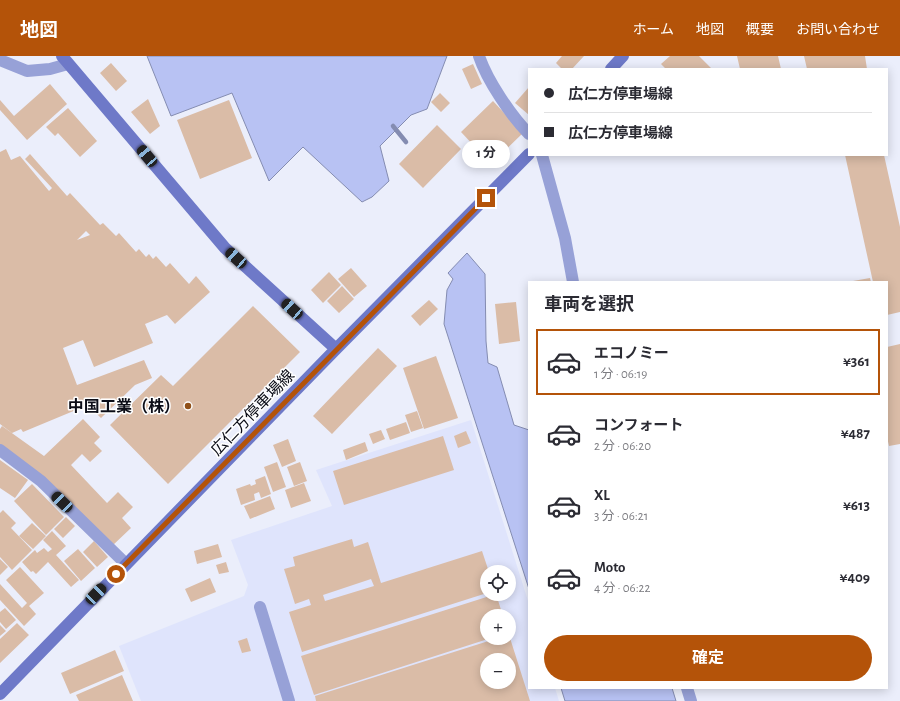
<!DOCTYPE html>
<html lang="ja">
<head>
<meta charset="utf-8">
<style>
	:root { --surface:#fff; --page:#f7f7f7; --text:#2b2b33; --muted:#7c7c81; --line:#e1e1e2; --accent:#b45309 }
	body { margin:0; font-family:"Alegreya Sans","Noto Sans JP",sans-serif; background:var(--page); color:var(--text); height:100vh; display:flex; flex-direction:column; font-size:15px; white-space:nowrap }
	* { box-sizing:border-box; margin:0 }
	p { font-size:13px; color:var(--muted) }
	.icon { flex:none; width:22px; height:22px; fill:none; stroke:currentColor; stroke-width:2; stroke-linecap:round; stroke-linejoin:round }
	.map { position:relative; flex:1; overflow:hidden }
	.sheet { position:absolute; left:528px; top:225px; width:360px; height:408px; display:flex; flex-direction:column; background:var(--surface); border-radius:0px; box-shadow:0 2px 10px #0003 }
	.sheet>* { flex:none }
	.top-card { position:absolute; left:528px; top:12px; width:360px; height:88px; border-radius:0px; box-shadow:0 2px 10px #0003; display:grid; align-content:center; height:88px; padding:0 16px; background:var(--surface) }
	.controls { position:absolute; left:480px; top:509px; display:grid; gap:8px }
	.controls a { display:grid; place-items:center; width:36px; height:36px; border-radius:50%; background:var(--surface); box-shadow:0 2px 10px #0003; font-size:20px }
	.end { position:absolute; width:18px; height:18px; margin:-9px; border:5px solid #b45309; background:#fff; box-shadow:0 0 0 2px #fff }
	.from { border-radius:50% }
	.bubble { position:absolute; height:28px; border-radius:14px; background:var(--surface); box-shadow:0 2px 10px #0003; font-size:13px; font-weight:700; line-height:28px; text-align:center }
	.car { position:absolute; width:12px; height:24px; margin:-12px -6px; border-radius:5px; box-shadow:0 0 3px 1px #0007; background:linear-gradient(#222 24%,#8ab4d8 0 40%,#222 0 76%,#8ab4d8 0 86%,#222 0) }
	.top-card b { display:flex; align-items:center; gap:14px; height:38px; font-size:15px }
	.top-card b+b { border-top:1px solid var(--line) }
	.top-card i { width:10px; height:10px; background:var(--text) }
	ul { padding:0; list-style:none }
	li { display:flex; align-items:center; gap:12px; height:66px; margin:0 8px 6px; padding:0 8px; border:2px solid transparent; border-radius:0px }
	li div { flex:1 }
	li b { display:block; font-size:15px }
	li em { font-style:normal; font-weight:700 }
	li.active { border-color:var(--accent) }
	li>.icon { width:36px; height:36px; stroke-width:1.5 }
	h2 { padding:0 16px; font-size:18px; line-height:48px }
	.button { display:flex; gap:8px; margin-top:auto; padding:8px 16px }
	.button a { flex:1; height:46px; border-radius:24px; background:var(--accent); color:#fff; font-size:16px; font-weight:700; line-height:46px; text-align:center }
	header { display:flex; align-items:center; gap:24px; box-sizing:border-box; height:56px; padding:0 20px; background:var(--accent); color:#fff }
	header strong { font-size:19px }
	nav { display:flex; gap:22px; margin-inline-start:auto; font-size:14px }
	.map>svg:first-child { display:block }
	.built { fill:#dfe4fc; fill-rule:evenodd }
	.water { fill:#b8c2f3; stroke:#848cb1 }
	.lines { fill:none; stroke-linecap:round; stroke-linejoin:round }
	.stream { stroke:#848cb1; stroke-width:4.5 }
	.building { fill:#dabca7; fill-rule:evenodd }
	.street { stroke:#97a1d7; stroke-width:12 }
	.secondary { stroke:#6e79c8; stroke-width:12 }
	.route { stroke:#b45309; stroke-width:5 }
	.poi-dot { fill:#905019; stroke:#fff; stroke-width:1.5 }
	.labels { text-anchor:middle; stroke-width:3; stroke-linejoin:round; paint-order:stroke }
	.poi-label { font-size:16px; font-weight:bold; fill:#0b0d17; stroke:#fff; text-anchor:end }
	.street-label { font-size:16px; fill:#0b0d17; stroke:#fff }
</style>
</head>
<body>
<header>
<strong>地図</strong>
<nav><a>ホーム</a><a>地図</a><a>概要</a><a>お問い合わせ</a></nav>
</header>
<div class="map">
<svg width="900" height="645" viewBox="0 0 900 645">
	<rect width="100%" height="100%" fill="#ebeefb"/>
	<path class="built" d="M 471,364 L 529,548 L 529,632 L 555,632 L 559,645 L 141,645 L 119,590 L 244,540 L 248,529 L 231,484 L 332,450 L 316,414 ZM 487,516 L 509,516 L 509,538 L 487,538 ZM 487,560 L 509,560 L 509,582 L 487,582 ZM 487,604 L 509,604 L 509,626 L 487,626 Z"/>
	<path class="water" d="M 147,0 L 447,0 L 427,53 L 411,59 L 380,90 L 389,125 L 372,141 L 362,146 L 303,91 L 269,125 L 232,37 L 171,60 Z
		M 467,197 L 485,218 L 486,285 L 488,307 L 497,311 L 514,369 L 529,374 L 529,533 L 444,268 L 447,234 L 453,223 L 448,217 Z
		M 561,632 L 672,632 L 676,645 L 565,645 Z"/>
	<g class="lines">
		<path class="stream" d="M 393,70 L 406,86"/>
	</g>
	<path class="building" d="M 562,0 L 584,0 L 572,13 L 562,13 L 556,7 Z
		M 670,0 L 699,0 L 712,13 L 666,13 L 661,8 Z
		M 737,0 L 778,0 L 781,13 L 740,13 Z
		M 804,0 L 865,0 L 867,13 L 807,13 Z
		M 111,7 L 127,25 L 116,35 L 100,17 Z
		M 473,8 L 482,28 L 471,33 L 462,13 Z
		M 50,28 L 67,48 L 27,84 L 0,54 L 0,44 L 14,60 Z
		M 529,31 L 529,59 L 515,47 Z
		M 440,37 L 450,47 L 441,56 L 431,46 Z
		M 148,43 L 160,70 L 150,78 L 131,56 Z
		M 229,44 L 252,102 L 200,123 L 177,64 Z
		M 493,45 L 523,77 L 491,108 L 461,76 Z
		M 68,52 L 97,85 L 80,101 L 58,77 L 55,80 L 46,71 Z
		M 437,69 L 461,93 L 423,132 L 399,108 Z
		M 6,93 L 11,104 L 20,100 L 49,135 L 52,132 L 25,103 L 30,98 L 67,140 L 70,137 L 100,169 L 103,167 L 116,180 L 119,177 L 136,196 L 139,193 L 146,201 L 149,198 L 153,203 L 156,200 L 166,211 L 170,207 L 189,228 L 196,220 L 210,236 L 175,268 L 167,259 L 145,268 L 153,287 L 94,311 L 83,284 L 63,292 L 77,329 L 144,304 L 152,322 L 135,329 L 101,362 L 88,349 L 23,376 L 21,373 L 12,377 L 0,368 L 0,96 ZM 86,175 L 90,179 L 77,184 Z
		M 845,99 L 884,99 L 900,171 L 900,256 L 887,259 L 887,226 L 873,226 Z
		M 351,212 L 367,230 L 354,241 L 338,223 Z
		M 329,216 L 341,229 L 323,247 L 311,234 Z
		M 870,222 L 871,226 L 853,226 L 853,225 Z
		M 342,230 L 354,243 L 339,257 L 327,245 Z
		M 429,244 L 438,253 L 420,270 L 411,260 Z
		M 516,246 L 520,285 L 499,288 L 495,248 Z
		M 253,250 L 300,296 L 168,428 L 110,369 L 161,319 L 173,330 Z
		M 900,288 L 900,388 L 889,390 L 887,381 L 887,291 Z
		M 378,292 L 397,310 L 332,378 L 313,360 Z
		M 436,300 L 458,362 L 424,373 L 403,312 Z
		M 417,355 L 423,372 L 411,376 L 405,359 Z
		M 83,363 L 100,381 L 94,387 L 102,395 L 90,406 L 82,398 L 71,409 L 107,447 L 118,436 L 133,451 L 122,462 L 131,472 L 112,490 L 0,390 L 0,373 L 2,370 L 44,400 Z
		M 406,366 L 410,377 L 390,384 L 386,373 Z
		M 381,374 L 385,383 L 373,388 L 369,378 Z
		M 466,375 L 471,387 L 458,392 L 454,380 Z
		M 443,380 L 454,414 L 344,449 L 333,415 Z
		M 288,383 L 296,405 L 282,411 L 273,389 Z
		M 365,386 L 368,395 L 346,404 L 343,394 Z
		M 0,404 L 28,424 L 15,442 L 0,432 Z
		M 277,406 L 286,431 L 273,436 L 264,411 Z
		M 300,406 L 307,425 L 294,430 L 287,411 Z
		M 265,420 L 271,438 L 261,442 L 259,436 L 254,438 L 255,444 L 241,449 L 236,433 L 250,428 L 251,430 L 256,428 L 255,424 Z
		M 304,427 L 311,445 L 291,452 L 285,434 Z
		M 32,428 L 64,461 L 46,479 L 14,445 Z
		M 270,440 L 275,453 L 250,463 L 244,450 Z
		M 3,454 L 16,467 L 11,472 L 32,494 L 12,514 L 0,501 L 0,457 Z
		M 66,461 L 75,470 L 63,482 L 54,473 Z
		M 32,467 L 46,480 L 33,493 L 19,480 Z
		M 52,475 L 66,490 L 56,499 L 79,524 L 71,531 L 48,506 L 36,518 L 33,515 L 31,516 L 22,506 L 35,494 L 37,497 L 44,492 L 48,496 L 52,493 L 43,484 Z
		M 352,483 L 354,491 L 368,486 L 381,527 L 482,495 L 489,516 L 487,516 L 487,537 L 302,596 L 289,556 L 311,549 L 309,543 L 295,548 L 284,513 L 295,510 L 293,501 ZM 371,523 L 374,530 L 325,545 L 323,539 Z
		M 94,485 L 108,501 L 97,511 L 83,496 Z
		M 218,488 L 222,501 L 197,508 L 194,495 Z
		M 78,493 L 95,512 L 81,525 L 64,505 Z
		M 0,503 L 8,511 L 0,519 Z
		M 226,506 L 229,516 L 219,518 L 216,509 Z
		M 20,511 L 44,537 L 29,550 L 36,558 L 24,570 L 0,544 L 0,528 L 22,552 L 27,547 L 6,524 Z
		M 210,522 L 216,536 L 191,546 L 185,533 Z
		M 496,538 L 503,560 L 487,560 L 487,582 L 491,582 L 314,639 L 301,600 Z
		M 5,552 L 16,564 L 6,573 L 0,566 L 0,556 Z
		M 17,567 L 29,579 L 0,607 L 0,583 Z
		M 0,569 L 6,575 L 0,580 Z
		M 247,582 L 251,595 L 242,597 L 238,585 Z
		M 498,582 L 510,582 L 530,645 L 316,645 L 315,640 ZM 487,604 L 509,604 L 509,626 L 487,626 Z
		M 115,594 L 124,615 L 70,638 L 61,617 Z
		M 122,619 L 133,645 L 79,645 L 76,639 Z"/>
	<g class="lines">
		<path class="street" d="M 479,0 C 487,24 511,60 529,78
			M 0,4 L 27,15 L 50,13 L 68,8
			M 542,99 L 565,182 L 573,226
			M 0,394 L 41,425 L 126,508
			M 260,551 L 289,645
			M 687,632 L 691,645"/>
		<path class="secondary" d="M 62,0 L 225,192 L 336,293
			M 611,13 L 623,0
			M 0,638 L 336,293 L 529,98"/>
	</g>
	<g class="lines">
		<path class="route" d="M 116,518 L 486,142"/>
	</g>
	<circle class="poi-dot" cx="188" cy="350" r="4"/>
	<g class="labels">
		<g class="poi-label">
			<text x="180" y="356">中国工業（株）</text>
		</g>
		<g class="street-label">
			<text transform="translate(252 356) rotate(-46)" y="6">広仁方停車場線</text>
		</g>
	</g>
</svg>
<div class="controls">
<a><svg class="icon" aria-label="locate" viewBox="0 0 24 24"><circle cx="12" cy="12" r="6"/><path d="M12 2v4M12 18v4M2 12h4M18 12h4"/></svg></a>
<a>+</a>
<a>−</a>
</div>
<i class="end from" style="left:116px;top:518px"></i>
<i class="end" style="left:486px;top:142px"></i>
<div class="bubble" style="left:462px;top:84px;width:48px">1 分</div>
<i class="car" style="left:147px;top:100px;rotate:320deg"></i>
<i class="car" style="left:236px;top:202px;rotate:312deg"></i>
<i class="car" style="left:292px;top:253px;rotate:312deg"></i>
<i class="car" style="left:62px;top:446px;rotate:314deg"></i>
<i class="car" style="left:96px;top:538px;rotate:44deg"></i>
<div class="top-card">
<b><i class="from"></i>広仁方停車場線</b>
<b><i></i>広仁方停車場線</b>
</div>
<section class="sheet">
<h2>車両を選択</h2>
<ul>
<li class="active"><svg class="icon" aria-label="car" viewBox="0 0 24 24"><path d="M5 17H2v-5l4-1 3-4h7l3 4 3 1v5h-3M9 17h6M6 11h13"/><circle cx="7" cy="17" r="2"/><circle cx="17" cy="17" r="2"/></svg><div><b>エコノミー</b><p>1 分 · 06:19</p></div><em>¥361</em></li>
<li><svg class="icon" aria-label="car" viewBox="0 0 24 24"><path d="M5 17H2v-5l4-1 3-4h7l3 4 3 1v5h-3M9 17h6M6 11h13"/><circle cx="7" cy="17" r="2"/><circle cx="17" cy="17" r="2"/></svg><div><b>コンフォート</b><p>2 分 · 06:20</p></div><em>¥487</em></li>
<li><svg class="icon" aria-label="car" viewBox="0 0 24 24"><path d="M5 17H2v-5l4-1 3-4h7l3 4 3 1v5h-3M9 17h6M6 11h13"/><circle cx="7" cy="17" r="2"/><circle cx="17" cy="17" r="2"/></svg><div><b>XL</b><p>3 分 · 06:21</p></div><em>¥613</em></li>
<li><svg class="icon" aria-label="car" viewBox="0 0 24 24"><path d="M5 17H2v-5l4-1 3-4h7l3 4 3 1v5h-3M9 17h6M6 11h13"/><circle cx="7" cy="17" r="2"/><circle cx="17" cy="17" r="2"/></svg><div><b>Moto</b><p>4 分 · 06:22</p></div><em>¥409</em></li>
</ul>
<div class="button"><a>確定</a></div>
</section>
</div>
</body>
</html>
